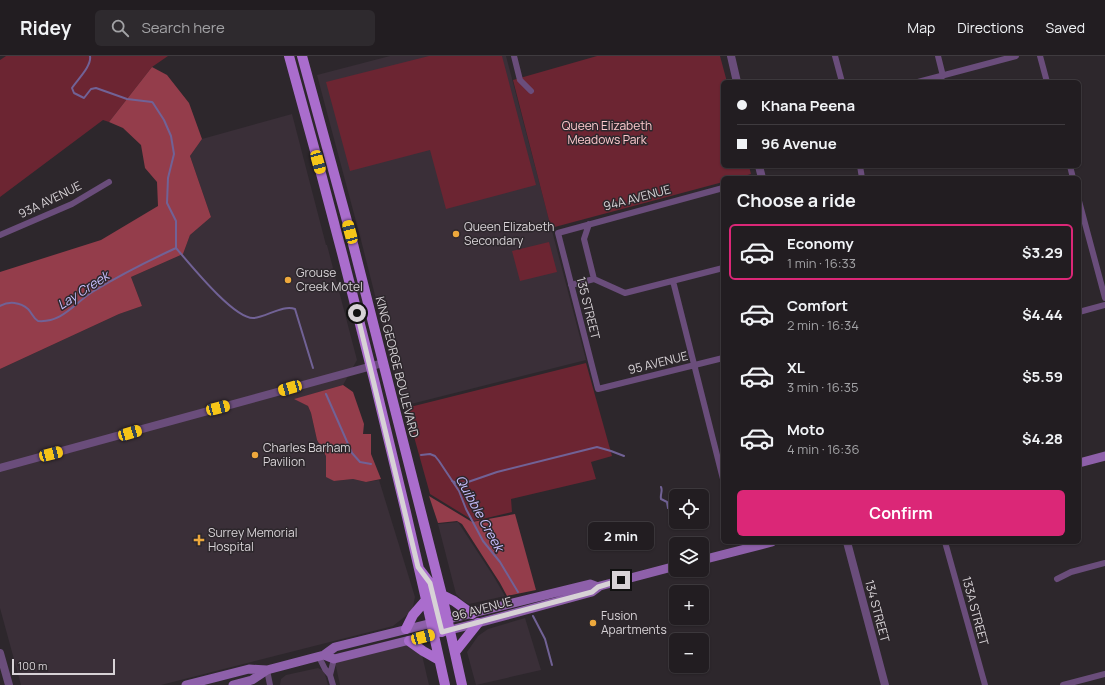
<!DOCTYPE html>
<html lang="en">
<head>
<meta charset="utf-8">
<style>
	:root { --surface:#221d21; --page:#2e2a2e; --text:#f1f3f6; --muted:#a2a2a5; --line:#3f3b3f; --accent:#db2777 }
	body { margin:0; font-family:Manrope,sans-serif; background:var(--page); color:var(--text); height:100vh; display:flex; flex-direction:column; font-size:15px; white-space:nowrap }
	* { box-sizing:border-box; margin:0 }
	p { font-size:13px; color:var(--muted) }
	.icon { flex:none; width:22px; height:22px; fill:none; stroke:currentColor; stroke-width:2; stroke-linecap:round; stroke-linejoin:round }
	.map { position:relative; flex:1; overflow:hidden }
	.details { position:absolute; left:721px; top:120px; width:360px; height:368px; display:flex; flex-direction:column; background:var(--surface); border-radius:6px; box-shadow:0 1px 3px #0004,0 0 0 1px var(--line) }
	.details>* { flex:none }
	.banner { position:absolute; left:721px; top:24px; width:360px; height:88px; border-radius:6px; box-shadow:0 1px 3px #0004,0 0 0 1px var(--line); display:grid; align-content:center; height:88px; padding:0 16px; background:var(--surface) }
	.controls { position:absolute; left:669px; top:433px; display:grid; gap:8px }
	.controls a { display:grid; place-items:center; width:40px; height:40px; border-radius:6px; background:var(--surface); box-shadow:0 1px 3px #0004,0 0 0 1px var(--line); font-size:20px }
	.scale { position:absolute; left:12px; bottom:10px; width:103px; box-sizing:border-box; padding-left:4px; border:2px solid #d7d2d6; border-top:0; font-size:11px; line-height:14px; white-space:nowrap; color:#d7d2d6; -webkit-text-stroke:3px #2d272c; paint-order:stroke }
	.end { position:absolute; width:18px; height:18px; margin:-9px; border:5px solid #d7d2d6; background:#111; box-shadow:0 0 0 2px #111 }
	.from { border-radius:50% }
	.bubble { position:absolute; height:28px; border-radius:6px; background:var(--surface); box-shadow:0 1px 3px #0004,0 0 0 1px var(--line); font-size:13px; font-weight:700; line-height:28px; text-align:center }
	.car { position:absolute; width:12px; height:24px; margin:-12px -6px; border-radius:5px; box-shadow:0 0 3px 1px #0007; background:linear-gradient(#f5c518 24%,#345 0 40%,#f5c518 0 76%,#345 0 86%,#f5c518 0) }
	.banner b { display:flex; align-items:center; gap:14px; height:38px; font-size:15px }
	.banner b+b { border-top:1px solid var(--line) }
	.banner i { width:10px; height:10px; background:var(--text) }
	ul { padding:0; list-style:none }
	li { display:flex; align-items:center; gap:12px; height:56px; margin:0 8px 6px; padding:0 8px; border:2px solid transparent; border-radius:6px }
	li div { flex:1 }
	li b { display:block; font-size:15px }
	li em { font-style:normal; font-weight:700 }
	li.selected { border-color:var(--accent) }
	li>.icon { width:36px; height:36px; stroke-width:1.5 }
	h2 { padding:0 16px; font-size:18px; line-height:48px }
	.button { display:flex; gap:8px; margin-top:auto; padding:8px 16px }
	.button a { flex:1; height:46px; border-radius:6px; background:var(--accent); color:#fff; font-size:16px; font-weight:700; line-height:46px; text-align:center }
	header { display:flex; align-items:center; gap:24px; box-sizing:border-box; height:56px; padding:0 20px; background:var(--surface); border-bottom:1px solid var(--line) }
	header strong { font-size:19px }
	nav { display:flex; gap:22px; margin-inline-start:auto; font-size:14px }
	.search { width:280px; height:36px; background:var(--page); display:flex; align-items:center; gap:10px; box-sizing:border-box; padding:0 14px; border-radius:6px; color:var(--muted); font-size:15px }
	.map>svg:first-child { display:block }
	.built { fill:#3a2f38 }
	.green { fill:#6c2532 }
	.forest { fill:#943d4b }
	.lines { fill:none; stroke-linecap:round; stroke-linejoin:round }
	.stream { stroke:#716296; stroke-width:2 }
	.minor { stroke:#6a4d7b; stroke-width:6 }
	.tertiary { stroke:#6a4d7b; stroke-width:8 }
	.secondary { stroke:#8e60aa; stroke-width:9 }
	.primary { stroke:#aa6dcd; stroke-width:10 }
	.route { stroke:#d7d2d6; stroke-width:5 }
	.poi-dot { fill:#eda83c; stroke:#2d272c; stroke-width:1.5 }
	.labels { text-anchor:middle; stroke-width:3; stroke-linejoin:round; paint-order:stroke }
	.park-label { font-size:12px; fill:#fdc9cd; stroke:#2d272c }
	.street-label { font-size:12px; fill:#d7d2d6; stroke:#2d272c }
	.poi-label { font-size:12px; fill:#d7d2d6; stroke:#2d272c; text-anchor:start }
	.water-label { font-size:13px; font-style:italic; fill:#c8befe; stroke:#2d272c }
</style>
</head>
<body>
<header>
<strong>Ridey</strong>
<div class="search"><svg class="icon" aria-label="search" viewBox="0 0 24 24"><circle cx="10" cy="10" r="6"/><path d="M15 15l6 6"/></svg>Search here</div>
<nav><a>Map</a><a>Directions</a><a>Saved</a></nav>
</header>
<div class="map">
<svg width="1105" height="629" viewBox="0 0 1105 629">
	<rect width="100%" height="100%" fill="#2d272c"/>
	<path class="built" d="M 390,0 L 506,0 L 586,304 L 403,350 L 361,184 L 317,19 Z
		M 292,58 L 326,189 L 327,189 L 357,304 L 343,329 L 295,343 L 308,350 L 311,357 L 317,384 L 326,400 L 326,413 L 334,425 L 353,423 L 366,426 L 379,424 L 415,541 L 412,555 L 393,570 L 161,629 L 21,629 L 0,552 L 0,313 L 119,258 L 142,250 L 131,221 L 183,198 L 190,179 L 211,161 L 190,100 L 202,83 Z
		M 458,466 L 494,521 L 505,540 L 469,548 L 463,545 L 456,538 L 438,468 Z
		M 525,562 L 541,614 L 476,629 L 467,596 L 478,580 L 488,573 Z
		M 408,588 L 422,599 L 429,629 L 340,629 L 335,606 Z
		M 318,612 L 324,615 L 328,629 L 280,629 L 281,623 L 286,619 Z"/>
	<path class="green" d="M 6,0 L 168,0 L 152,11 L 109,66 L 103,64 L 0,141 L 0,4 Z
		M 429,0 L 502,0 L 536,129 L 446,153 L 430,94 L 350,115 L 326,26 Z
		M 597,0 L 720,0 L 727,26 L 723,26 L 723,110 L 749,110 L 751,118 L 737,122 L 723,122 L 723,126 L 551,172 L 513,24 Z
		M 549,186 L 557,216 L 520,225 L 512,195 Z
		M 586,307 L 612,400 L 591,406 L 596,423 L 511,443 L 512,456 L 474,465 L 430,438 L 406,352 Z"/>
	<path class="forest" d="M 152,11 L 167,19 L 189,47 L 202,83 L 190,100 L 211,161 L 190,179 L 183,198 L 131,221 L 142,250 L 119,258 L 0,313 L 0,216 L 101,184 L 158,150 L 157,126 L 145,112 L 141,89 L 123,72 L 109,66 Z
		M 343,329 L 353,336 L 364,368 L 363,378 L 371,378 L 371,398 L 381,423 L 366,426 L 353,423 L 334,425 L 326,421 L 326,400 L 317,384 L 311,357 L 308,350 L 294,343 Z
		M 429,440 L 472,466 L 515,458 L 536,534 L 507,540 L 500,527 L 462,468 L 457,465 L 438,467 Z"/>
	<g class="lines">
		<path class="stream" d="M 90,0 C 92,10 77,24 72,32 L 74,37 L 84,42 L 91,33 L 96,32 L 127,43 L 152,46 L 153,47 L 164,64 L 171,80 L 174,98 L 168,122 L 167,147 L 176,165 L 176,192 C 190,208 233,262 253,262 C 265,262 283,248 295,253 L 313,312
			M 0,250 C 9,245 20,246 28,253 C 32,257 33,262 38,265 C 63,267 75,246 94,235 C 120,219 148,205 176,192
			M 326,338 L 352,397 L 360,406 L 371,408
			M 421,399 L 430,398 L 435,400 L 439,405 L 459,435 L 466,453 L 483,485 L 500,506 L 518,536
			M 452,425 L 459,428 L 468,426 L 497,416 L 597,391 L 611,395 L 624,400
			M 661,431 C 663,435 660,438 661,443 L 667,446 L 668,452
			M 533,560 L 545,583 L 552,609"/>
		<path class="minor" d="M 514,0 L 520,24 L 531,35
			M 835,0 L 842,26
			M 938,0 L 943,20
			M 1040,0 L 1047,26
			M 918,26 L 1016,0
			M 860,110 L 862,122
			M 1070,110 L 1073,122
			M 723,132 L 558,177 L 598,333 L 723,302
			M 1079,145 L 1105,242
			M 589,168 L 584,183 L 594,223 L 625,237 L 723,212
			M 0,179 L 72,148 L 109,126
			M 673,225 L 723,423
			M 571,229 L 594,223
			M 1079,256 L 1105,249
			M 945,486 L 985,629
			M 1057,523 L 1071,516 L 1105,507
			M 319,601 L 325,613 L 330,619 L 333,629
			M 267,614 L 270,629
			M 330,619 L 334,603
			M 1063,629 L 1105,618"/>
		<path class="tertiary" d="M 731,0 L 737,26
			M 759,110 L 762,122
			M 0,412 L 383,307
			M 847,486 L 885,629
			M 0,597 L 9,629"/>
		<path class="secondary" d="M 1079,407 L 1105,400
			M 702,504 L 772,486
			M 324,599 L 334,603 L 478,567 L 592,536 L 600,530 L 676,510
			M 186,629 L 249,613 L 267,614
			M 233,629 L 252,624 L 267,614 L 324,599 L 335,591 L 590,528 L 598,531"/>
		<path class="primary" d="M 289,0 C 347,208 399,418 445,629
			M 302,0 L 350,176 L 442,539 L 462,629
			M 420,514 L 430,527 L 442,576
			M 442,539 L 454,545 L 472,558
			M 406,573 L 413,559 L 426,544
			M 409,585 L 423,595 L 439,604
			M 455,596 L 478,567"/>
	</g>
	<g class="lines">
		<path class="route" d="M 357,257 L 418,511 L 430,527 L 442,576 L 592,536 L 598,531 L 621,524"/>
	</g>
	<g class="poi-dot">
		<circle cx="456" cy="178" r="4"/>
		<circle cx="288" cy="224" r="4"/>
		<circle cx="255" cy="399" r="4"/>
		<path d="M197 478h4v4h4v4h-4v4h-4v-4h-4v-4h4z"/>
		<circle cx="593" cy="567" r="4"/>
	</g>
	<g class="labels">
		<g class="park-label">
			<text x="607" y="74">Queen Elizabeth<tspan x="607" dy="14">Meadows Park</tspan></text>
		</g>
		<g class="street-label">
			<text transform="translate(637 142) rotate(-15)" y="4">94A AVENUE</text>
			<text transform="translate(50 144) rotate(-26)" y="4">93A AVENUE</text>
			<text transform="translate(588 252) rotate(76)" y="4">135 STREET</text>
			<text transform="translate(658 307) rotate(-14)" y="4">95 AVENUE</text>
			<text transform="translate(397 311) rotate(76)" y="4">KING GEORGE BOULEVARD</text>
			<text transform="translate(482 553) rotate(-15)" y="4">96 AVENUE</text>
			<text transform="translate(877 555) rotate(75)" y="4">134 STREET</text>
			<text transform="translate(975 555) rotate(75)" y="4">133A STREET</text>
		</g>
		<g class="poi-label">
			<text x="464" y="175">Queen Elizabeth<tspan x="464" dy="14">Secondary</tspan></text>
			<text x="296" y="221">Grouse<tspan x="296" dy="14">Creek Motel</tspan></text>
			<text x="263" y="396">Charles Barham<tspan x="263" dy="14">Pavilion</tspan></text>
			<text x="208" y="481">Surrey Memorial<tspan x="208" dy="14">Hospital</tspan></text>
			<text x="601" y="564">Fusion<tspan x="601" dy="14">Apartments</tspan></text>
		</g>
		<g class="water-label">
			<text transform="translate(83 234) rotate(-33)" y="5">Lay Creek</text>
			<text transform="translate(480 457) rotate(61)" y="5">Quibble Creek</text>
		</g>
	</g>
</svg>
<div class="controls">
<a><svg class="icon" aria-label="locate" viewBox="0 0 24 24"><circle cx="12" cy="12" r="6"/><path d="M12 2v4M12 18v4M2 12h4M18 12h4"/></svg></a>
<a><svg class="icon" aria-label="layers" viewBox="0 0 24 24"><path d="M12 4l9 5-9 5-9-5zM3 14l9 5 9-5"/></svg></a>
<a>+</a>
<a>−</a>
</div>
<div class="scale">100 m</div>
<i class="end from" style="left:357px;top:257px"></i>
<i class="end" style="left:621px;top:524px"></i>
<div class="bubble" style="left:588px;top:466px;width:66px">2 min</div>
<i class="car" style="left:318px;top:106px;rotate:165deg"></i>
<i class="car" style="left:350px;top:176px;rotate:345deg"></i>
<i class="car" style="left:290px;top:332px;rotate:254deg"></i>
<i class="car" style="left:218px;top:352px;rotate:75deg"></i>
<i class="car" style="left:130px;top:377px;rotate:74deg"></i>
<i class="car" style="left:51px;top:398px;rotate:75deg"></i>
<i class="car" style="left:423px;top:581px;rotate:75deg"></i>
<div class="banner">
<b><i class="from"></i>Khana Peena</b>
<b><i></i>96 Avenue</b>
</div>
<section class="details">
<h2>Choose a ride</h2>
<ul>
<li class="selected"><svg class="icon" aria-label="car" viewBox="0 0 24 24"><path d="M5 17H2v-5l4-1 3-4h7l3 4 3 1v5h-3M9 17h6M6 11h13"/><circle cx="7" cy="17" r="2"/><circle cx="17" cy="17" r="2"/></svg><div><b>Economy</b><p>1 min · 16:33</p></div><em>$3.29</em></li>
<li><svg class="icon" aria-label="car" viewBox="0 0 24 24"><path d="M5 17H2v-5l4-1 3-4h7l3 4 3 1v5h-3M9 17h6M6 11h13"/><circle cx="7" cy="17" r="2"/><circle cx="17" cy="17" r="2"/></svg><div><b>Comfort</b><p>2 min · 16:34</p></div><em>$4.44</em></li>
<li><svg class="icon" aria-label="car" viewBox="0 0 24 24"><path d="M5 17H2v-5l4-1 3-4h7l3 4 3 1v5h-3M9 17h6M6 11h13"/><circle cx="7" cy="17" r="2"/><circle cx="17" cy="17" r="2"/></svg><div><b>XL</b><p>3 min · 16:35</p></div><em>$5.59</em></li>
<li><svg class="icon" aria-label="car" viewBox="0 0 24 24"><path d="M5 17H2v-5l4-1 3-4h7l3 4 3 1v5h-3M9 17h6M6 11h13"/><circle cx="7" cy="17" r="2"/><circle cx="17" cy="17" r="2"/></svg><div><b>Moto</b><p>4 min · 16:36</p></div><em>$4.28</em></li>
</ul>
<div class="button"><a>Confirm</a></div>
</section>
</div>
</body>
</html>
